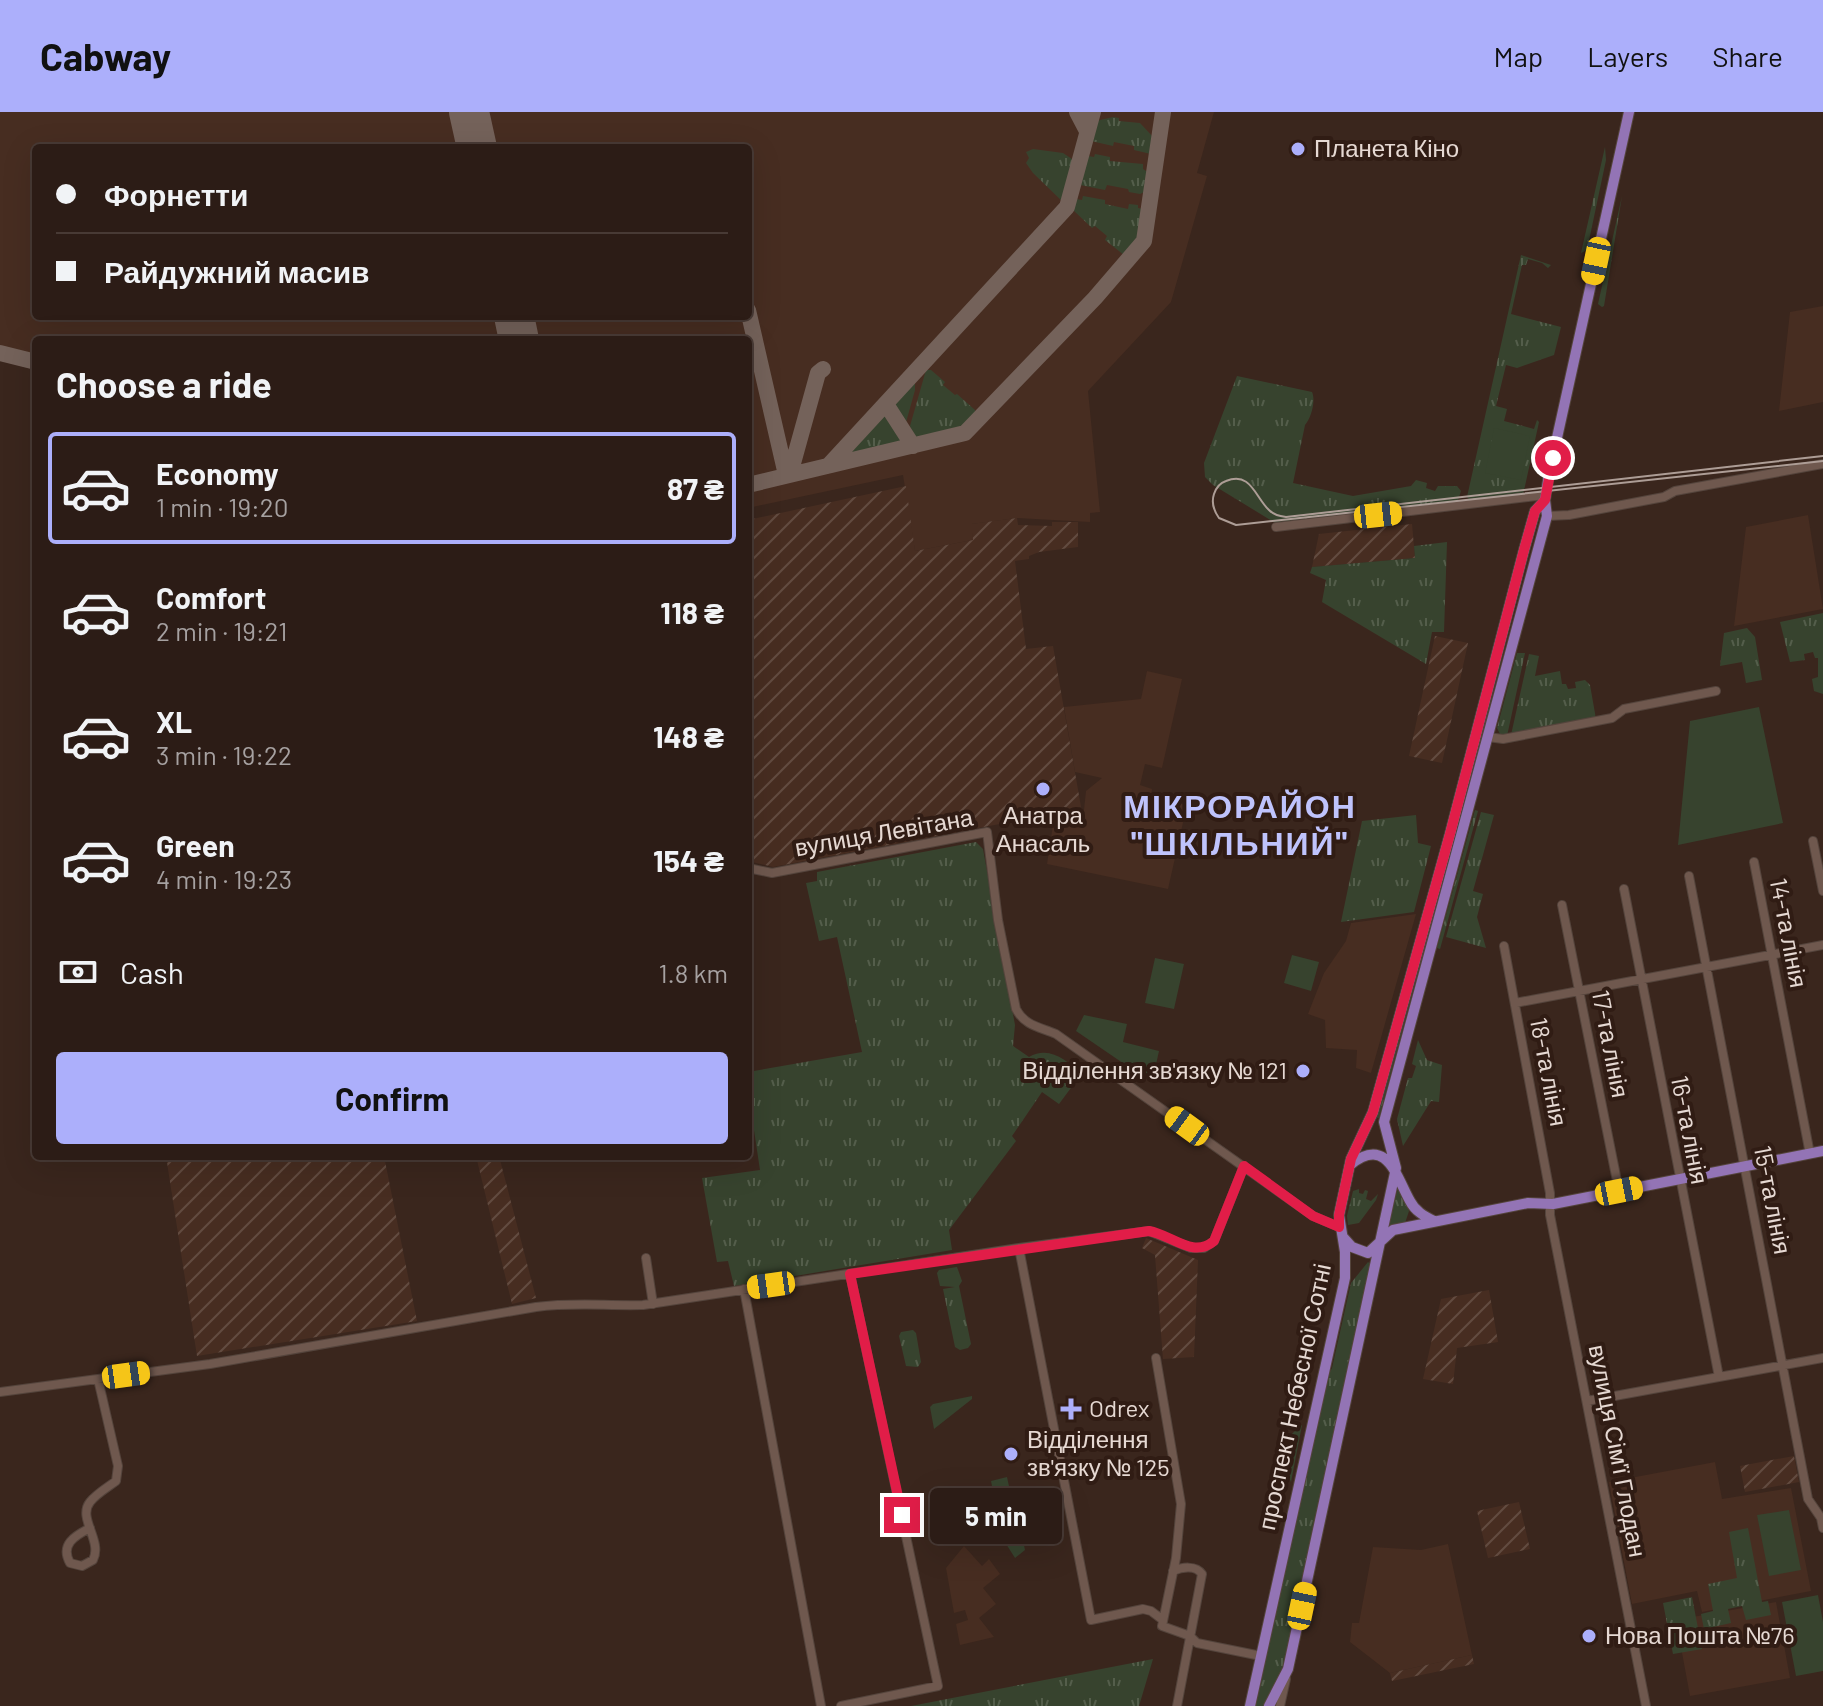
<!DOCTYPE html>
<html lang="en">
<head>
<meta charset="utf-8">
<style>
	:root { --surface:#2c1c16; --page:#382923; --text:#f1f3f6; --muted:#a6a1a1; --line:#483a35; --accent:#acaffb }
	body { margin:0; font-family:Barlow,sans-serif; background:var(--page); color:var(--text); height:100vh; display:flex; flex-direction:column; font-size:30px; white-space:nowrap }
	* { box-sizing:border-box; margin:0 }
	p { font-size:26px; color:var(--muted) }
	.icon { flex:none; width:44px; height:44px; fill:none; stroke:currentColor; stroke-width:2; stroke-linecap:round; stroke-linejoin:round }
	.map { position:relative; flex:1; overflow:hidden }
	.panel { position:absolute; left:32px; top:224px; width:720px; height:824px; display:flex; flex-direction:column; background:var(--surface); border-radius:8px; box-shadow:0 8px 32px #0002,0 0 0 2px var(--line) }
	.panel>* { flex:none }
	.banner { position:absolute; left:32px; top:32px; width:720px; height:176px; border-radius:8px; box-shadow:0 8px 32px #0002,0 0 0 2px var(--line); display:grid; align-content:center; height:176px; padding:0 24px; background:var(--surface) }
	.end { position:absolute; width:36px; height:36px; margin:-18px; border:10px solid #e11d48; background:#fff; box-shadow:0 0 0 4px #fff }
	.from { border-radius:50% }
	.bubble { position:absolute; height:56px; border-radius:8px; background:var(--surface); box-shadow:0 8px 32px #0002,0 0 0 2px var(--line); font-size:26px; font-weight:700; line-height:56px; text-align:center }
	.car { position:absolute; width:24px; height:48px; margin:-24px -12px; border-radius:10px; box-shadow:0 0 6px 2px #0007; background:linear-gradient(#f5c518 24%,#345 0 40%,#f5c518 0 76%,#345 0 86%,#f5c518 0) }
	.banner b { display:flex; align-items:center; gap:28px; height:76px; font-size:30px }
	.banner b+b { border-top:2px solid var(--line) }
	.banner i { width:20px; height:20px; background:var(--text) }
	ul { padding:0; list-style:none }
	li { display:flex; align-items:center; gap:24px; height:112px; margin:0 16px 12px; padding:0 8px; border:4px solid transparent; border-radius:8px }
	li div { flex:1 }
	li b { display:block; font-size:30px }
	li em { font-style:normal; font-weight:700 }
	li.current { border-color:var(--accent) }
	li>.icon { width:72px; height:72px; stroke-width:1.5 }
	h2 { padding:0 24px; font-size:36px; line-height:96px }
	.pay { display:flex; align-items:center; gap:20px; height:88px; padding:0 24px; font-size:30px }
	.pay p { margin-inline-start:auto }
	.button { display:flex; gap:16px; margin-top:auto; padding:16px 24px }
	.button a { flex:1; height:92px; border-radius:8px; background:var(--accent); color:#111; font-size:32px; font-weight:700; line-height:92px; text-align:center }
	header { display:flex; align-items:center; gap:48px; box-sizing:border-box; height:112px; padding:0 40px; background:var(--accent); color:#111 }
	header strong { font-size:38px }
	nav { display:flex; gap:44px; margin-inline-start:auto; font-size:28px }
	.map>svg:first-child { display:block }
	.built { fill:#472d21; fill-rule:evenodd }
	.industrial { fill:url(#industrial-furrows) }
	.grass { fill:url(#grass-tufts) }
	.park { fill:#37432e }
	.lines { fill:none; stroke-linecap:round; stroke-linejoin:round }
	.taxiway { stroke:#74625a; stroke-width:16 }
	.runway { stroke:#74625a; stroke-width:40 }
	.minor-casing { stroke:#54443c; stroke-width:10 }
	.major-casing { stroke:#54443c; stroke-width:12 }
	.minor { stroke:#6f584e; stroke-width:8 }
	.major { stroke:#9374b5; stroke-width:10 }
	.tram { stroke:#ad9d96; stroke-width:2 }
	.route { stroke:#e11d48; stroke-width:10 }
	.poi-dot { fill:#acaffb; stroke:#301c14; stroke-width:3 }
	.labels { text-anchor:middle; stroke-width:8; stroke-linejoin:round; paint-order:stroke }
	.poi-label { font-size:24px; fill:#e6d9d3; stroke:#301c14; text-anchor:start }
	.street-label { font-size:24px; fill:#e6d9d3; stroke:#301c14 }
	.district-label { font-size:32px; font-weight:bold; letter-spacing:2px; fill:#bfc3fc; stroke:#301c14 }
</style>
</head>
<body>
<header>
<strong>Cabway</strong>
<nav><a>Map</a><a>Layers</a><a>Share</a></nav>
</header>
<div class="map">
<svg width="1823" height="1594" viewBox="0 0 1823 1594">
	<defs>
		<pattern id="industrial-furrows" width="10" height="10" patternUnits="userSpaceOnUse" patternTransform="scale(2)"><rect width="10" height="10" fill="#472d21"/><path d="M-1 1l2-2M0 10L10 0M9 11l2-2" fill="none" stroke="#624b40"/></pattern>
		<pattern id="grass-tufts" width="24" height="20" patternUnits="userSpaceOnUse" patternTransform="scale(2)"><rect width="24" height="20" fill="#37432e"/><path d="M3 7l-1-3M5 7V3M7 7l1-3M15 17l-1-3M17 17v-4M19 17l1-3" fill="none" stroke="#545e4b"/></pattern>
	</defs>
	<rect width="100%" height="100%" fill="#3a261d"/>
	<path class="built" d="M 0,0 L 1214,0 L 1197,61 L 1207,64 L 1171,190 L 1088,279 L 1100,400 L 1090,401 L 1090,410 L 1017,406 L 972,412 L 973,428 L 915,439 L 903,363 L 748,396 L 748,228 L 36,228 L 36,256 L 0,247 ZM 36,36 L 748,36 L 748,204 L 36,204 Z
		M 1823,194 L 1823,290 L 1779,299 L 1790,200 Z
		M 1808,403 L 1823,497 L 1734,514 L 1746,415 Z
		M 1147,559 L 1182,567 L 1162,656 L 1145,652 L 1140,673 L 1152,677 L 1151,684 L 1187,693 L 1168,777 L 1047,752 L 1053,713 L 1083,707 L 1086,679 L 1102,666 L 1075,660 L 1064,595 L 1141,587 Z
		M 1416,802 L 1371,961 L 1356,956 L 1357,938 L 1326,936 L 1325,908 L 1308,902 L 1324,861 L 1346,829 L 1351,811 Z
		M 1715,1350 L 1722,1387 L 1791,1376 L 1811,1479 L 1702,1500 L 1697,1479 L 1632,1492 L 1609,1370 Z
		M 1448,1432 L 1472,1543 L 1390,1561 L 1350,1530 L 1352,1511 L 1359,1511 L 1373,1435 L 1421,1438 Z
		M 964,1434 L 982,1454 L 989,1447 L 1000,1462 L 983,1476 L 996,1492 L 979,1506 L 994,1525 L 960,1533 L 956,1512 L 968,1508 L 965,1498 L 954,1501 L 946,1456 Z
		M 1776,1490 L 1790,1566 L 1690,1584 L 1676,1508 Z"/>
	<path class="industrial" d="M 906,374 L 915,439 L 973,428 L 971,412 L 1017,406 L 1018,413 L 1052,414 L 1052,410 L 1078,410 L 1078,435 L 1039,440 L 1029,444 L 1029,447 L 1015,449 L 1026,537 L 1053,534 L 1081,695 L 1027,703 L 1021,708 L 773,755 L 748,749 L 748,408 Z
		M 1412,412 L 1415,446 L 1312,455 L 1319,422 Z
		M 1435,524 L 1468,531 L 1442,651 L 1409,644 Z
		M 166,1044 L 384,1044 L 417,1209 L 197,1244 Z
		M 476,1044 L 499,1044 L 536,1186 L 512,1192 Z
		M 1146,1126 L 1198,1148 L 1194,1245 L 1163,1247 L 1155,1143 L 1142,1136 Z
		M 1489,1178 L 1498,1230 L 1457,1236 L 1453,1272 L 1423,1267 L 1441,1187 Z
		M 1794,1344 L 1799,1370 L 1745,1380 L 1740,1354 Z
		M 1519,1390 L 1530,1437 L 1488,1446 L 1477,1399 Z
		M 1472,1543 L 1474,1552 L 1392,1569 L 1390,1561 Z"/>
	<path class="grass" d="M 1113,5 L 1119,6 L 1119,9 L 1140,11 L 1154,26 L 1151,42 L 1134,38 L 1134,34 L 1114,30 L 1113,34 L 1091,29 L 1096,9 Z
		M 1605,35 L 1606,48 L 1587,138 L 1581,141 Z
		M 1033,37 L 1063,41 L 1075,49 L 1064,91 L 1033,61 L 1026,51 L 1029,46 L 1026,40 Z
		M 1095,42 L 1110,45 L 1110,49 L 1143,52 L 1143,57 L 1149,61 L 1146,79 L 1140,82 L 1129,80 L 1128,77 L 1107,73 L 1105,78 L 1080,73 L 1088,44 L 1094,45 Z
		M 1083,84 L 1105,88 L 1105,92 L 1128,97 L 1129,92 L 1138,93 L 1138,96 L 1143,97 L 1138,126 L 1124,143 L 1105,128 L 1107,124 L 1095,114 L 1092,116 L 1072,97 L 1076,87 L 1082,88 Z
		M 1622,84 L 1604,194 L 1602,195 L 1598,192 Z
		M 1521,143 L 1551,153 L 1548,156 L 1542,151 L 1528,147 L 1526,153 L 1522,153 L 1511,202 L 1561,215 L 1554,243 L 1517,256 L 1506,253 L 1496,294 L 1507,297 L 1504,309 L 1534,317 L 1537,308 L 1539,310 L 1523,383 L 1471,389 L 1467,385 Z
		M 926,258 L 931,258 L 945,270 L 943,273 L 955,283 L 957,282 L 975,298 L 976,303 L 956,320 L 916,329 L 910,314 Z
		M 1237,264 L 1312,280 C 1316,289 1311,306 1305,313 L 1293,371 L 1353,384 L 1411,374 L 1416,368 L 1427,371 L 1426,376 L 1435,379 L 1438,374 L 1457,374 L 1461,379 L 1457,391 L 1277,412 L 1213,373 L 1205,365 L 1204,351 Z
		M 915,269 L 915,278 L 905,314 L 893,294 Z
		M 886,301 L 902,330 L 848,344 L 847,342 Z
		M 1447,430 L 1444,520 L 1432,520 L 1426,552 L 1322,490 L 1326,468 L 1310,461 L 1312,455 L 1415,446 L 1414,434 Z
		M 1823,501 L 1823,582 L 1814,579 L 1812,567 L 1818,565 L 1818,546 L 1815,546 L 1813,540 L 1804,542 L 1805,548 L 1790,550 L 1780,510 Z
		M 1747,516 L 1755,525 L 1762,568 L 1746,571 L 1742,550 L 1720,554 L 1724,521 Z
		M 1517,541 L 1525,541 L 1507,624 L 1501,624 L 1497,616 Z
		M 1529,542 L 1539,544 L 1535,564 L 1560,559 L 1562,572 L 1566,572 L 1568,577 L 1576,576 L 1575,570 L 1585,568 L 1590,573 L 1596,607 L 1511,623 Z
		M 1475,698 L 1478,699 L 1440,837 L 1437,836 Z
		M 1481,700 L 1494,703 L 1473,779 L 1483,782 L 1477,805 L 1486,836 L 1446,825 Z
		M 1416,703 L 1418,731 L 1431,734 L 1414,800 L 1341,810 L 1362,709 Z
		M 1453,729 L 1379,1006 L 1377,1006 Z
		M 976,730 L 983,737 L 1015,913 L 1013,934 L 1029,945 C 1050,933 1066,949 1082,961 L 1059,992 L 1042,980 L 1012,1024 L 1016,1029 L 949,1118 L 952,1138 L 734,1174 L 728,1149 L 717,1150 L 702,1066 L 760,1058 L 748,978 L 748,960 L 862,940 L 837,825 L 819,829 L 806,771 L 817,769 L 817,760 Z
		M 1418,928 L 1427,948 L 1442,953 L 1439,990 L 1431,989 L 1403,1034 L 1397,1007 L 1408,966 L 1412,966 L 1416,954 L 1412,952 Z
		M 1399,1072 L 1409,1099 L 1405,1111 L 1388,1114 Z
		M 1359,1077 L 1359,1081 L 1363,1082 L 1365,1078 L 1368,1079 L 1366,1087 L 1371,1089 L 1378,1082 L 1376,1088 L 1359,1111 L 1348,1113 L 1347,1104 L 1353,1079 Z
		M 1368,1150 L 1372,1153 L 1285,1550 L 1264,1594 L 1255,1594 L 1327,1265 L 1332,1256 L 1351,1171 Z
		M 957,1155 L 962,1169 L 959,1174 L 971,1232 L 968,1236 L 960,1238 L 955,1235 L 943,1177 L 955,1175 L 940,1174 L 937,1161 L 939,1158 Z
		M 913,1218 L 916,1221 L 921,1250 L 918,1255 L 906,1254 L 899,1224 L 901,1220 Z
		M 1302,1313 L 1291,1370 C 1280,1341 1277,1333 1302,1313 Z
		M 1748,1416 L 1762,1490 L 1768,1489 L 1771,1503 L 1746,1508 L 1742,1494 L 1728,1497 L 1731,1511 L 1704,1517 L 1701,1502 L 1713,1499 L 1708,1472 L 1737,1466 L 1729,1420 Z
		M 1692,1485 L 1702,1537 L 1673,1542 L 1663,1491 Z
		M 1153,1547 L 1139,1594 L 911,1594 Z"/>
	<path class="park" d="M 1494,316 L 1530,324 L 1521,368 L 1485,361 Z
		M 1759,595 L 1783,711 L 1678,733 L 1690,609 Z
		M 1292,843 L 1319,850 L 1311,879 L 1284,871 Z
		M 1155,846 L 1184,852 L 1174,897 L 1145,891 Z
		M 1084,903 L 1127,912 L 1123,930 L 1159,939 L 1152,971 L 1076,919 Z
		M 972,1284 L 972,1287 L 934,1317 L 930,1295 L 933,1292 Z
		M 1007,1365 L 1014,1397 L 997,1400 L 991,1369 Z
		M 1789,1398 L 1801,1458 L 1769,1464 L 1757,1403 Z
		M 1018,1405 L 1025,1438 L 1015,1446 L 1001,1424 L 1009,1418 L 1002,1409 Z
		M 1818,1483 L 1823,1510 L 1823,1559 L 1796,1564 L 1782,1490 Z"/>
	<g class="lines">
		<path class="taxiway" d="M 1077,0 L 1087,19
			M 748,198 L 786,363
			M 0,241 L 36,250
			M 886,292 L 913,334
			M 829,353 L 1067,95 L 1093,0
			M 790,362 L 818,261 L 823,257
			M 748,373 L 965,321 L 1095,186 L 1144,129 L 1163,0"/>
		<path class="runway" d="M 469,0 L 477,36
			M 514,204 L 519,228"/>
		<defs>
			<path id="minor" d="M 1547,404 L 1569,403 L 1664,385 L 1675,379 L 1823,352
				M 1276,415 L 1545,383
				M 1488,625 L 1503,627 L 1612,606 L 1624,597 L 1716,579
				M 1813,729 L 1823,779
				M 1754,750 L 1810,1042
				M 748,756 L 772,761 L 987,720 L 998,808 L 1016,897 C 1025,914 1040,915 1056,922 L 1313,1104 L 1339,1115
				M 1689,764 L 1808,1387 L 1821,1406 L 1823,1416
				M 1624,777 L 1719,1265
				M 1562,793 L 1619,1079
				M 1504,834 L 1550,1081 L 1550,1103 L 1646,1594
				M 1515,891 L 1823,833
				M 1019,1136 L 1091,1508 L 1143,1497 L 1151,1499 L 1163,1508
				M 646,1146 L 653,1192
				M 744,1177 L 821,1594
				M 1156,1246 L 1181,1392 L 1176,1446 L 1162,1514 L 1190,1524 L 1197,1531 L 1261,1544
				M 0,1280 L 210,1252 L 536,1195 C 575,1190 605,1194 643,1193 L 1019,1136 L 1149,1119 L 1191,1136 L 1204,1136 L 1214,1129 L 1244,1054
				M 1587,1289 L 1823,1246
				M 90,1416 C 74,1424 60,1433 70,1451 L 82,1454 L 93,1448 C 103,1429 77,1406 90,1390 C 96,1382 108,1375 116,1369 L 118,1354 L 98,1267
				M 1173,1459 C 1182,1455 1196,1453 1202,1462 L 1177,1594
				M 841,1594 L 938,1574 L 850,1162
				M 1280,1594 L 1286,1567"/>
			<path id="major" d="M 1350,1053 C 1387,1023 1396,1064 1410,1089 C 1415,1099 1424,1104 1434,1109
				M 1343,1125 L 1352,1135 L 1368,1141 L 1393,1118 L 1528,1091 L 1553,1092 L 1823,1039
				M 1250,1594 L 1345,1166 L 1345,1140 L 1339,1103 L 1351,1047 L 1373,1000 L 1450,722 L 1524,438 L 1535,399 L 1545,388
				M 1269,1594 L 1288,1557 L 1396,1056 L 1384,1010 L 1547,404 L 1545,388 L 1549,362 L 1629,0"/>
		</defs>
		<use href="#minor" class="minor-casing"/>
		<use href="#major" class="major-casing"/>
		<use href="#minor" class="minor"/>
		<use href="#major" class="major"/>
		<path class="tram" d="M 1823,344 L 1286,405 C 1279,404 1274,403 1269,398 C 1255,385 1251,359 1226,369 C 1220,371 1216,376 1214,382 C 1211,391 1214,399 1219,406 L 1236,413 L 1823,349"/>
	</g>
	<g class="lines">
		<path class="route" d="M 902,1403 L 850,1162 L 1149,1119 C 1172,1123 1193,1147 1214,1129 L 1244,1054 L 1313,1104 L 1339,1115 L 1339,1103 L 1351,1047 L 1373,1000 L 1450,722 L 1524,438 L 1535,399 L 1545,388 L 1553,346"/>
	</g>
	<g class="poi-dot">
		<circle cx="1298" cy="37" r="8"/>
		<circle cx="1043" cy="677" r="8"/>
		<circle cx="1303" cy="959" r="8"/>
		<path d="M1067 1285h8v8h8v8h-8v8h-8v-8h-8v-8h8z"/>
		<circle cx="1011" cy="1342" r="8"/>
		<circle cx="1589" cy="1524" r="8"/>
	</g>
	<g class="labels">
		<g class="poi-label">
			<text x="1314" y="45">Планета Кіно</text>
			<text x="1043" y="712" text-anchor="middle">Анатра<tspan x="1043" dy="28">Анасаль</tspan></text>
			<text x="1287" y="967" text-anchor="end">Відділення зв'язку № 121</text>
			<text x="1089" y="1305">Odrex</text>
			<text x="1027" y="1336">Відділення<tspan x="1027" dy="28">зв'язку № 125</tspan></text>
			<text x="1605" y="1532">Нова Пошта №76</text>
		</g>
		<g class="street-label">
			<text transform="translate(884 721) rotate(-10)" y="8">вулиця Левітана</text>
			<text transform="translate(1788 821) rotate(79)" y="8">14-та лінія</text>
			<text transform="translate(1610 932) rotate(79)" y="8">17-та лінія</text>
			<text transform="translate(1548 960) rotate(79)" y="8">18-та лінія</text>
			<text transform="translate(1689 1018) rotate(79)" y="8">16-та лінія</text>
			<text transform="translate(1772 1088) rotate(79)" y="8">15-та лінія</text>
			<text transform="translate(1295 1285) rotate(-78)" y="8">проспект Небесної Сотні</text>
			<text transform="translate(1617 1339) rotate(79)" y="8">вулиця Сім'ї Глодан</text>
		</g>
		<g class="district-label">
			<text x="1240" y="706">МІКРОРАЙОН<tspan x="1240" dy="37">"ШКІЛЬНИЙ"</tspan></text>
		</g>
	</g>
</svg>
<i class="end from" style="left:1553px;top:346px"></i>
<i class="end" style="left:902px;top:1403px"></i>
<div class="bubble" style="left:930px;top:1376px;width:132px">5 min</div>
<i class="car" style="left:1596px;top:149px;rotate:192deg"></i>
<i class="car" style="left:1378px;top:403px;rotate:84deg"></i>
<i class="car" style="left:1187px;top:1014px;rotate:306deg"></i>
<i class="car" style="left:1619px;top:1079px;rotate:79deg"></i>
<i class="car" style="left:771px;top:1173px;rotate:262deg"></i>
<i class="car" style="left:126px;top:1263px;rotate:82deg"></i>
<i class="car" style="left:1302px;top:1494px;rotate:12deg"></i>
<div class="banner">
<b><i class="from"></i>Форнетти</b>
<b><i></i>Райдужний масив</b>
</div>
<section class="panel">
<h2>Choose a ride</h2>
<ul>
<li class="current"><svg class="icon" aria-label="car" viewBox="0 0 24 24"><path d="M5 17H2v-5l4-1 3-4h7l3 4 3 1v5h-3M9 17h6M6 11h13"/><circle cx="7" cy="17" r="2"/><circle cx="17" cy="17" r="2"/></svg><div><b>Economy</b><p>1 min · 19:20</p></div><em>87 ₴</em></li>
<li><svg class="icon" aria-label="car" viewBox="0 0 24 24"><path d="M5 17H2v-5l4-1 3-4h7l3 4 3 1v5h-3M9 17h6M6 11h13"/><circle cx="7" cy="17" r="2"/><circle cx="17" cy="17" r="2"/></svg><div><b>Comfort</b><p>2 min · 19:21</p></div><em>118 ₴</em></li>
<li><svg class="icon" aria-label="car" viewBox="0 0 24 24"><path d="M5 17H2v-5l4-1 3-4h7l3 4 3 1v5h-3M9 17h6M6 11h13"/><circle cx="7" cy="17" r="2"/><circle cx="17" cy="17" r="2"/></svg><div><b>XL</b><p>3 min · 19:22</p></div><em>148 ₴</em></li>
<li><svg class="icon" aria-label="car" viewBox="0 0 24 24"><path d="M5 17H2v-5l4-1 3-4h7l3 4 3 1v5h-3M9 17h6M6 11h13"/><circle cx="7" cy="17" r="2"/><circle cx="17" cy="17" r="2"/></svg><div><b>Green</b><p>4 min · 19:23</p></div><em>154 ₴</em></li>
</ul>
<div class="pay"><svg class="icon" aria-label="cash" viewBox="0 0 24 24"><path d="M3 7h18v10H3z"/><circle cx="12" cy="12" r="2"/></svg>Cash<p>1.8 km</p></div>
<div class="button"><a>Confirm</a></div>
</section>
</div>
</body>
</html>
